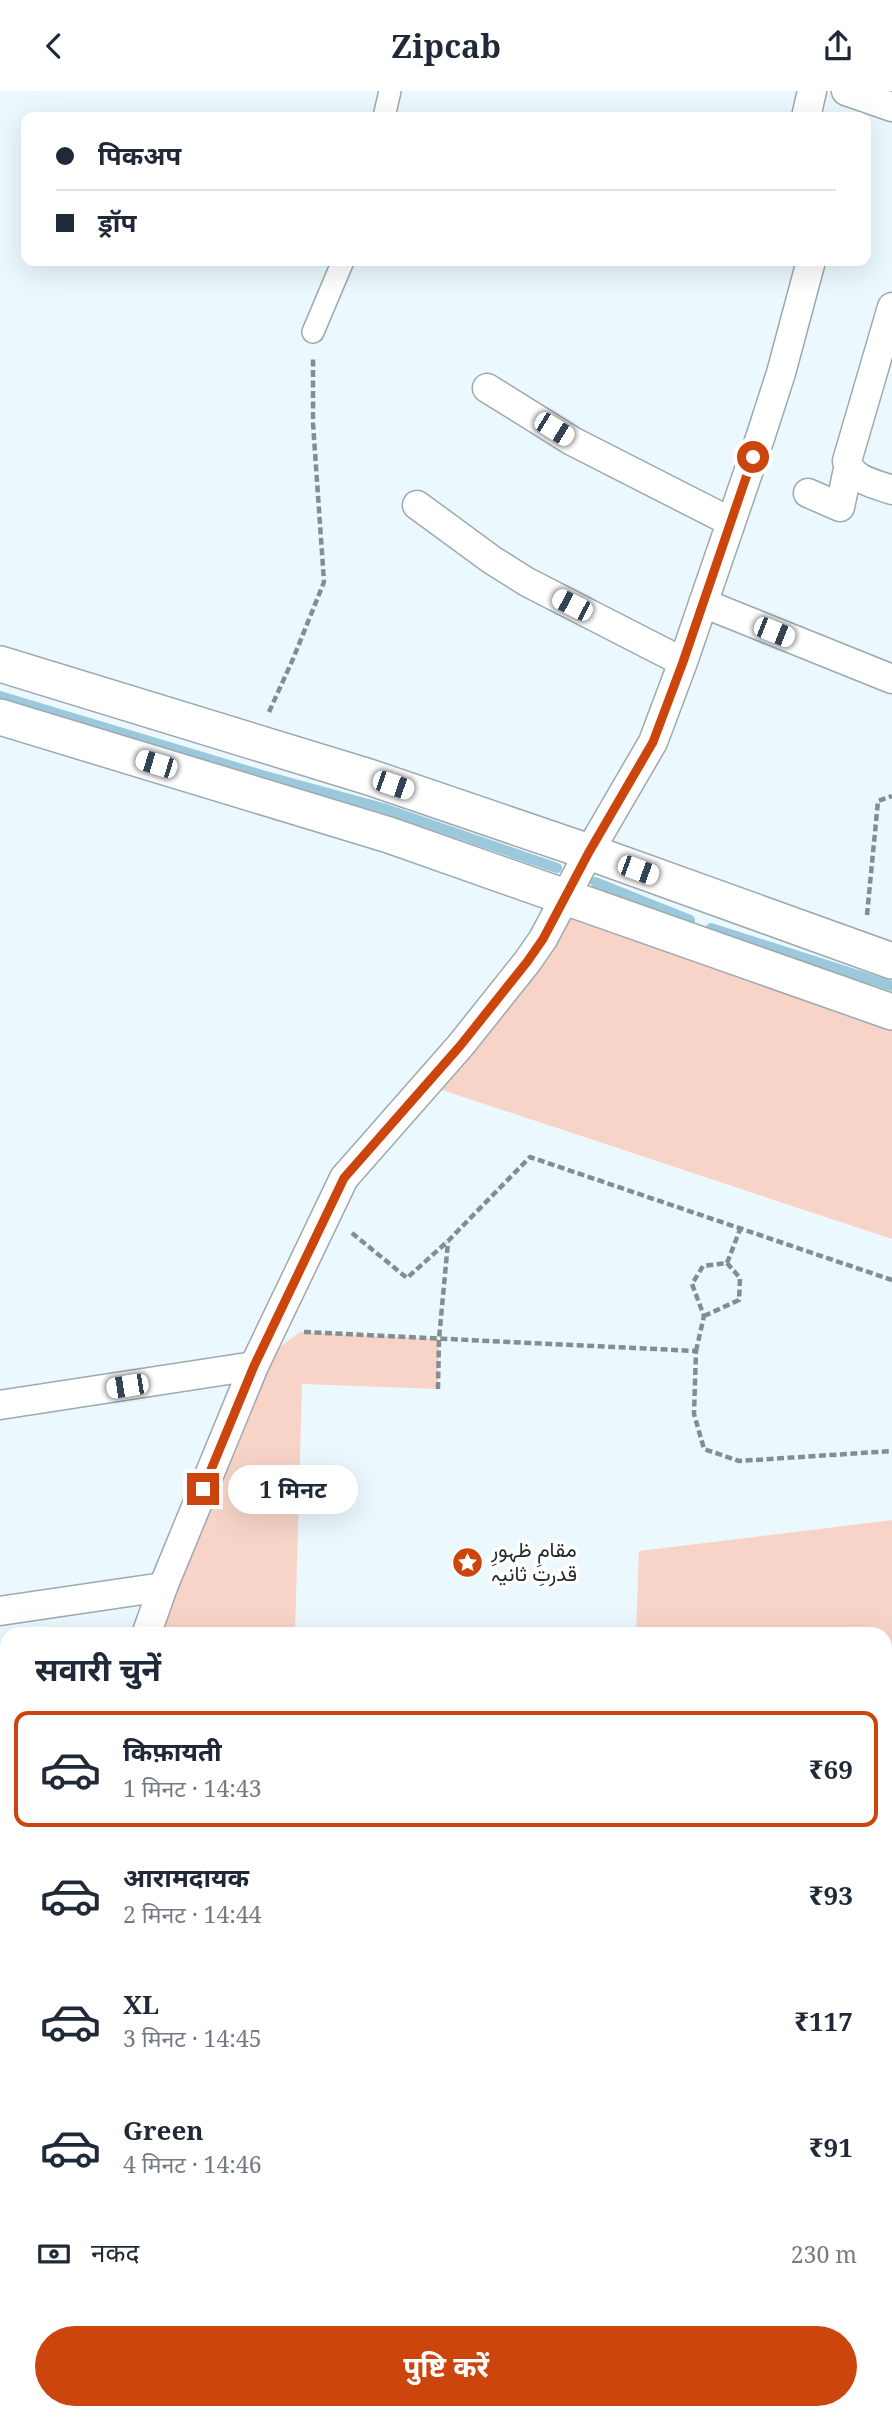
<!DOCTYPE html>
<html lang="hi">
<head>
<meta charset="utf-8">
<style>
	:root { --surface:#fff; --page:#f2f2f3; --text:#1f2937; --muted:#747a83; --line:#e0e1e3; --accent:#cc450c }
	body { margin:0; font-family:"Noto Serif",Vazirmatn,"Noto Sans Devanagari",serif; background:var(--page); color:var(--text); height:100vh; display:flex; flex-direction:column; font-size:26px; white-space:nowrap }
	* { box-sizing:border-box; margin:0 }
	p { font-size:23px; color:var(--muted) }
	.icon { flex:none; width:38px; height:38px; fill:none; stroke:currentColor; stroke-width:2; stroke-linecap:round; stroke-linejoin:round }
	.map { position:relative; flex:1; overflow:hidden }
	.details { position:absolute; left:0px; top:1536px; width:892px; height:793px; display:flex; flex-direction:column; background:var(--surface); border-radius:21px 21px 0 0; box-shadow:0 7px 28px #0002 }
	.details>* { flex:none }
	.guide { position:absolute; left:21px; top:21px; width:850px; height:154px; border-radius:14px; box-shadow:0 7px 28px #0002; display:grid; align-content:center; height:154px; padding:0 35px; background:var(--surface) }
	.end { position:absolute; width:32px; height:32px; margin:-16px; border:9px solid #cc450c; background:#fff; box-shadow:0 0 0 4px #fff }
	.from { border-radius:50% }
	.bubble { position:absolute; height:49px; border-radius:24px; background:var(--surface); box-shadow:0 7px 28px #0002; font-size:23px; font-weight:700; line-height:49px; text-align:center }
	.car { position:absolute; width:21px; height:42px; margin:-21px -10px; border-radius:9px; box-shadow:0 0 5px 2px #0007; background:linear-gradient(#fff 24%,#345 0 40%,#fff 0 76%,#345 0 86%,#fff 0) }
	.guide b { display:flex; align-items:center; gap:24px; height:66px; font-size:26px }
	.guide b+b { border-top:2px solid var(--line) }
	.guide i { width:18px; height:18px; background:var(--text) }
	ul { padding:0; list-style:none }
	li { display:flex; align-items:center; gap:21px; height:116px; margin:0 14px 10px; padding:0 21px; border:4px solid transparent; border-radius:14px }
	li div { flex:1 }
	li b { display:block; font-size:26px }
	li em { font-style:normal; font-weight:700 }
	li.current { border-color:var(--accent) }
	li>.icon { width:63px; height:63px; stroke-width:1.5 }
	h2 { padding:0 35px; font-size:32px; line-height:84px }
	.pay { display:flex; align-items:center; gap:18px; height:77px; padding:0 35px; font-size:26px }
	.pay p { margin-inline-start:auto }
	.primary-button { display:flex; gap:14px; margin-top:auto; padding:14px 35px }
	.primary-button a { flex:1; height:80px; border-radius:42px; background:var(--accent); color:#fff; font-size:28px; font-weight:700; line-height:80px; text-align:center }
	header { display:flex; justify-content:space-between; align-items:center; height:91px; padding:0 35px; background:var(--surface); font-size:32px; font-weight:700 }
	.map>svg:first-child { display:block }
	.green { fill:#f8d4c8 }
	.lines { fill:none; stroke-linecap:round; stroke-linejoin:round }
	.stream { stroke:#9cc8dc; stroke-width:10 }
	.pedestrian-casing { stroke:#9da9af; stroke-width:24 }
	.minor-casing { stroke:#9da9af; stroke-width:31 }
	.tertiary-casing { stroke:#9da9af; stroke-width:38 }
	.path { stroke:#848e92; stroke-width:4.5; stroke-dasharray:7 3.5; stroke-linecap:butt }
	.pedestrian { stroke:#fff; stroke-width:21 }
	.minor { stroke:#fff; stroke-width:28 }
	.tertiary { stroke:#fff; stroke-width:35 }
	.route { stroke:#cc450c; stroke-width:9 }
	.labels { text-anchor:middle; stroke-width:7; stroke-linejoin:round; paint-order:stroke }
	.poi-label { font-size:21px; fill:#252a2c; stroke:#fff; text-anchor:start }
</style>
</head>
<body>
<header><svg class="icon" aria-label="back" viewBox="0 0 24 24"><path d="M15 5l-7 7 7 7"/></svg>Zipcab<svg class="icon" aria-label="share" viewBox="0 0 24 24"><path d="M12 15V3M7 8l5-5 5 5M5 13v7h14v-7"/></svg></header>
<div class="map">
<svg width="892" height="2328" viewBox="0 0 892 2328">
	<rect width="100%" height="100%" fill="#ebf9ff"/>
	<path class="green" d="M 565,808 L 892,921 L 892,1148 L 427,994 Z
		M 300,1241 L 439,1248 L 438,1298 L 302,1293 L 295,1543 L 161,1544 L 254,1275 Z
		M 892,1429 L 892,2328 L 620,2328 L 619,2322 L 886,2322 L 886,1544 L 636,1543 L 639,1460 Z
		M 7,2005 L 7,2258 L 0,2256 L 0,2026 Z"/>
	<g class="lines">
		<path class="stream" d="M 0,605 L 262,684 L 383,717 L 557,777
			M 595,791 L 690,829
			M 711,837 L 892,895"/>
		<defs>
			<path id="pedestrian" d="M 384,26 L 390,0
				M 313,241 L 343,170"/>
			<path id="minor" d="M 846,0 L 892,16
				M 806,26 L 812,0
				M 892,216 L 847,370 C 851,389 876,393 892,399
				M 487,297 L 572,350 L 731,431
				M 808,402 L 840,416 L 848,378
				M 417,414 L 492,469 L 527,491 L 683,571
				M 703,512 L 892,588
				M 0,1314 L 254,1275
				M 0,1520 L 163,1496
				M 146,1544 L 163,1496 L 254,1275 L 344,1087 L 460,955 L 527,871 L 543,848 L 589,761 L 653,651 L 683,571 L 761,344 L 781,282 L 811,170
				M 0,1725 L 7,1724"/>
			<path id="tertiary" d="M 0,573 L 369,686 L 589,761 L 892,870
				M 0,626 L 389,744 L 892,921"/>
		</defs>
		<use href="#pedestrian" class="pedestrian-casing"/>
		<use href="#minor" class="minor-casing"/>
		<use href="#tertiary" class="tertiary-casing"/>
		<path class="path" d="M 269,621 L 293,568 L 324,491 L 313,332 L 313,267
			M 867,824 L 878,710 L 892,705
			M 352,1142 L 407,1187 L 448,1150 L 530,1066 L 892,1189
			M 704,1225 L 739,1209 L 740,1187 L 727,1172
			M 304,1241 L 696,1260 L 694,1323 L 704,1358 L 739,1370 L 892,1360
			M 696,1260 L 704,1225 L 692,1193 L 703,1175 L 727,1172 L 741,1136
			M 438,1298 L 439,1248 L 448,1151"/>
		<use href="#pedestrian" class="pedestrian"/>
		<use href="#minor" class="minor"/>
		<use href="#tertiary" class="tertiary"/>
	</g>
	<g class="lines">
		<path class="route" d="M 203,1398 L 254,1275 L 344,1087 L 460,955 L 527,871 L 543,848 L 589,761 L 653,651 L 683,571 L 753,366"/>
	</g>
	<defs>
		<symbol id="sight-disc" viewBox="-11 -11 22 22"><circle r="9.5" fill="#cc450c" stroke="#fff"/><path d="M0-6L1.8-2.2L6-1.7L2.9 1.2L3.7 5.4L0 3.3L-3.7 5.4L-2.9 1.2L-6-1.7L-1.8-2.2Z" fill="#fff"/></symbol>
	</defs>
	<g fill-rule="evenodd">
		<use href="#sight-disc" x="450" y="1454" width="35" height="35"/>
	</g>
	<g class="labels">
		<g class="poi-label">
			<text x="491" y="1466">مقامِ ظہورِ<tspan x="491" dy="24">قدرتِ ثانیہ</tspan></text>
		</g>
	</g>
</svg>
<i class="end from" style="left:753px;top:366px"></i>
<i class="end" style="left:203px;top:1398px"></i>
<div class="bubble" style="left:228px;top:1374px;width:130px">1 मिनट</div>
<i class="car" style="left:554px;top:338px;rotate:122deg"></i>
<i class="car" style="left:572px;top:514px;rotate:297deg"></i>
<i class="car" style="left:774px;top:541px;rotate:112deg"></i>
<i class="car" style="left:156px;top:673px;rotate:287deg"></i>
<i class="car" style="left:393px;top:694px;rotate:109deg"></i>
<i class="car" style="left:638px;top:779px;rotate:110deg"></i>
<i class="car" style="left:127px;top:1295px;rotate:261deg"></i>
<div class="guide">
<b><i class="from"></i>पिकअप</b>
<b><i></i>ड्रॉप</b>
</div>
<section class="details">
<h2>सवारी चुनें</h2>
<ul>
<li class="current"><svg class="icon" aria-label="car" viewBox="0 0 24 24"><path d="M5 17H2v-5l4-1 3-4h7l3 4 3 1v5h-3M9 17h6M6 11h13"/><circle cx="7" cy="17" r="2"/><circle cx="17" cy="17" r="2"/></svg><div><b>किफ़ायती</b><p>1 मिनट · 14:43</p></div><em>₹69</em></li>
<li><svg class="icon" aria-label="car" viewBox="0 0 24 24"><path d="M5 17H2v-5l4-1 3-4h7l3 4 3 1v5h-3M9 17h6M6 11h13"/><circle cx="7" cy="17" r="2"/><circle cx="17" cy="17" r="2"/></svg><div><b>आरामदायक</b><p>2 मिनट · 14:44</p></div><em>₹93</em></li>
<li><svg class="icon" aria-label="car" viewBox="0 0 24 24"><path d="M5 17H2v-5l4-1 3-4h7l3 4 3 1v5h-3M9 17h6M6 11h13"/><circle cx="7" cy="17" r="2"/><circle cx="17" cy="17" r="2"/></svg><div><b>XL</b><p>3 मिनट · 14:45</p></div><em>₹117</em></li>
<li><svg class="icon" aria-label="car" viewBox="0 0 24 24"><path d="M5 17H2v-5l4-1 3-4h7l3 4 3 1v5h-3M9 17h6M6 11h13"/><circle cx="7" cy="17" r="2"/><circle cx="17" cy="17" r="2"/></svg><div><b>Green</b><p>4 मिनट · 14:46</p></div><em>₹91</em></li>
</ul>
<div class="pay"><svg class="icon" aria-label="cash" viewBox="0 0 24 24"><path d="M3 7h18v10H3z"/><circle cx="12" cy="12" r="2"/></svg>नकद<p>230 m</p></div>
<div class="primary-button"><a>पुष्टि करें</a></div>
</section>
</div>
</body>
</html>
